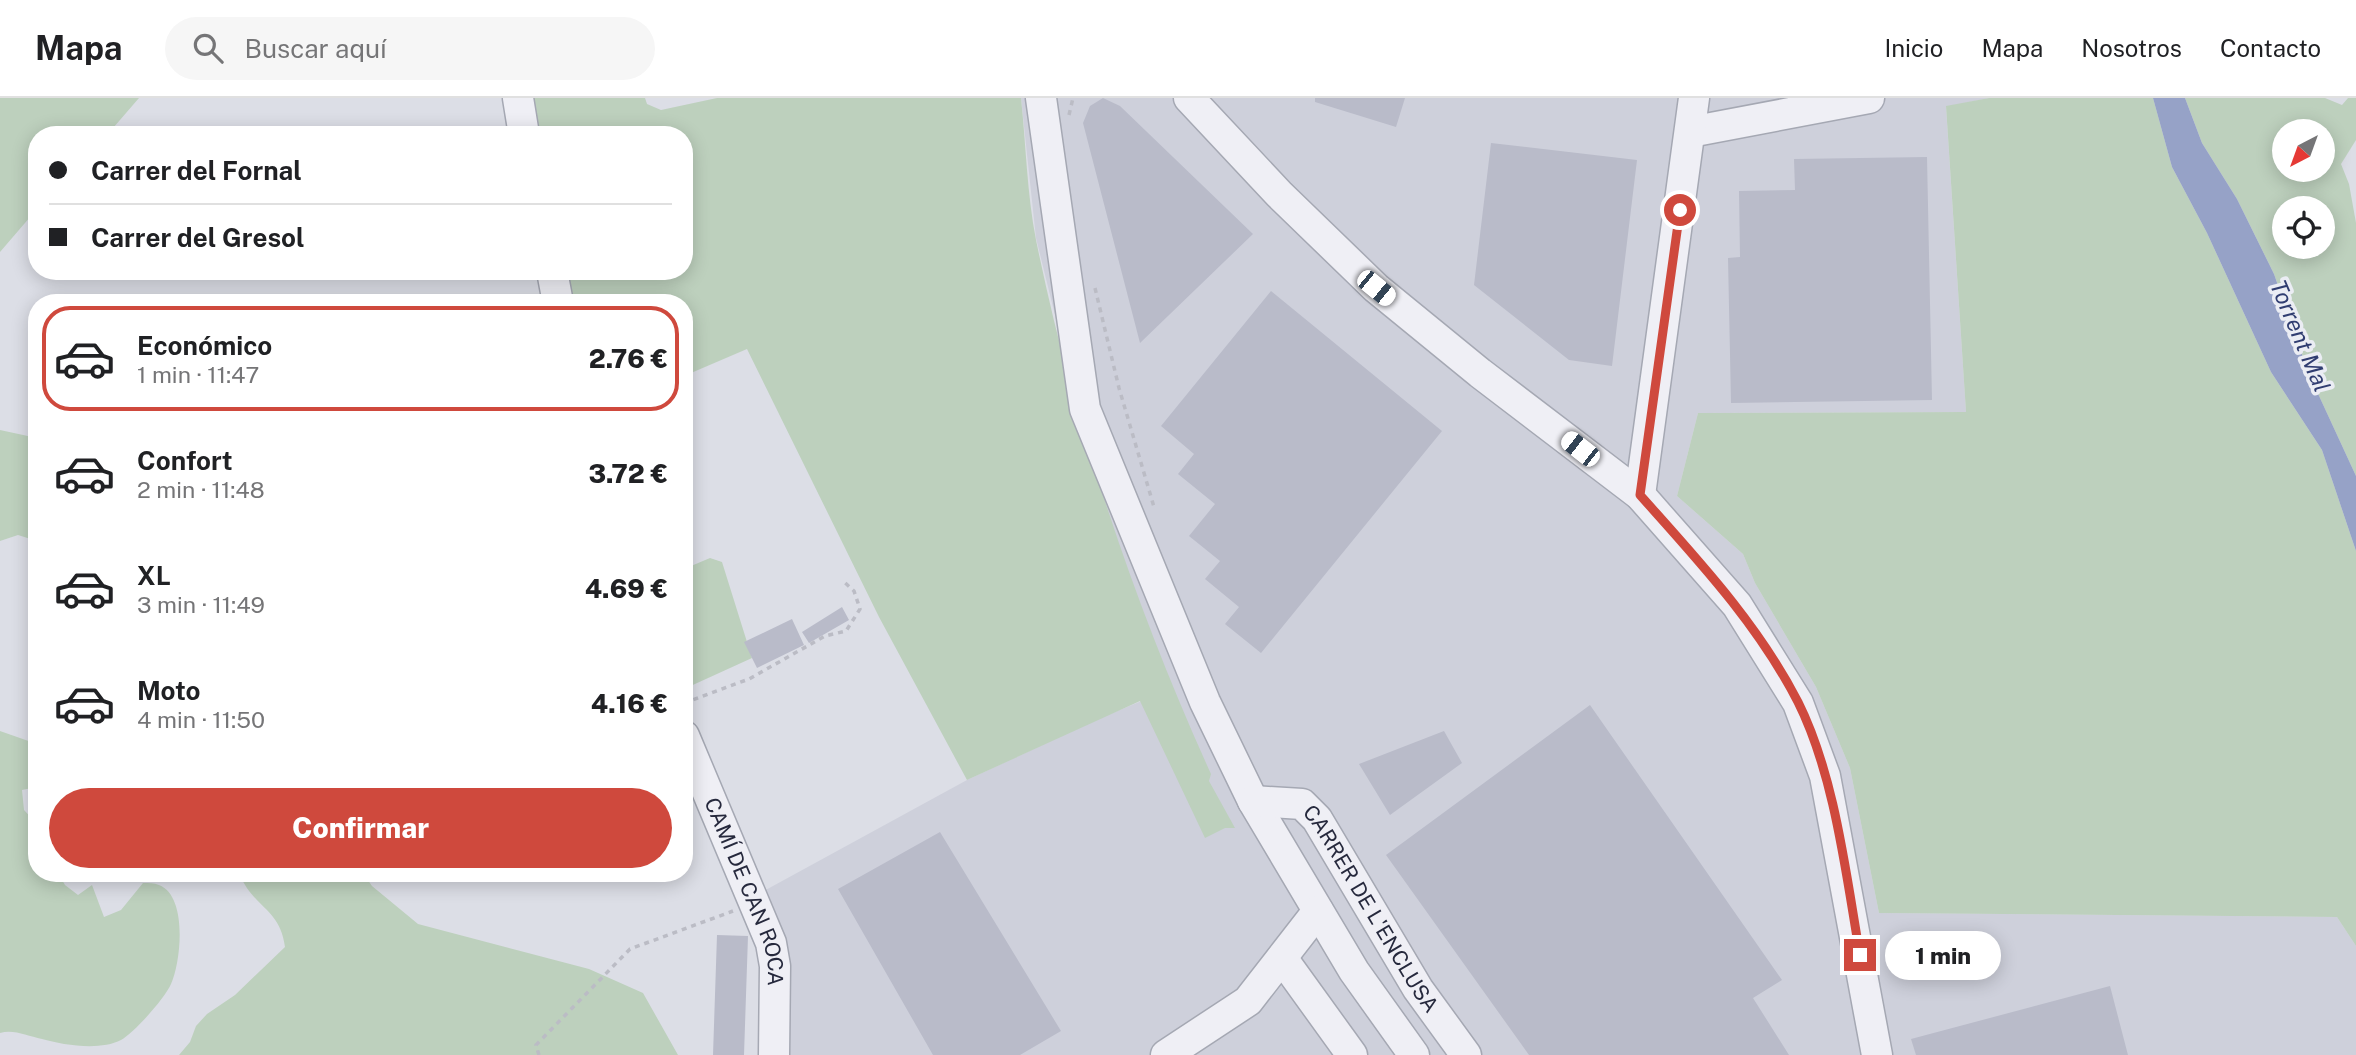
<!DOCTYPE html>
<html lang="es">
<head>
<meta charset="utf-8">
<style>
	:root { --surface:#fff; --page:#f6f6f6; --text:#202124; --muted:#757577; --line:#e0e0e0; --accent:#cf493d }
	body { margin:0; font-family:"Public Sans",sans-serif; background:var(--page); color:var(--text); height:100vh; display:flex; flex-direction:column; font-size:26px; white-space:nowrap }
	* { box-sizing:border-box; margin:0 }
	p { font-size:23px; color:var(--muted) }
	.icon { flex:none; width:38px; height:38px; fill:none; stroke:currentColor; stroke-width:2; stroke-linecap:round; stroke-linejoin:round }
	.map { position:relative; flex:1; overflow:hidden }
	.drawer { position:absolute; left:28px; top:196px; width:665px; height:588px; display:flex; flex-direction:column; background:var(--surface); border-radius:28px; box-shadow:0 4px 18px #0003 }
	.drawer>* { flex:none }
	.banner { position:absolute; left:28px; top:28px; width:665px; height:154px; border-radius:28px; box-shadow:0 4px 18px #0003; display:grid; align-content:center; height:154px; padding:0 21px; background:var(--surface) }
	.needle { width:46px; rotate:221deg }
	.fabs { position:absolute; left:2272px; top:21px; display:grid; gap:14px }
	.fabs a { display:grid; place-items:center; width:63px; height:63px; border-radius:50%; background:var(--surface); box-shadow:0 4px 18px #0003; font-size:35px }
	.end { position:absolute; width:32px; height:32px; margin:-16px; border:9px solid #cf493d; background:#fff; box-shadow:0 0 0 4px #fff }
	.from { border-radius:50% }
	.bubble { position:absolute; height:49px; border-radius:24px; background:var(--surface); box-shadow:0 4px 18px #0003; font-size:23px; font-weight:800; line-height:49px; text-align:center }
	.car { position:absolute; width:21px; height:42px; margin:-21px -10px; border-radius:9px; box-shadow:0 0 5px 2px #0007; background:linear-gradient(#fff 24%,#345 0 40%,#fff 0 76%,#345 0 86%,#fff 0) }
	.banner b { display:flex; align-items:center; gap:24px; height:66px; font-size:26px }
	.banner b+b { border-top:2px solid var(--line) }
	.banner i { width:18px; height:18px; background:var(--text) }
	ul { padding:12px 0 0; list-style:none }
	li { display:flex; align-items:center; gap:21px; height:105px; margin:0 14px 10px; padding:0 7px; border:4px solid transparent; border-radius:28px }
	li div { flex:1 }
	li b { display:block; font-size:26px }
	li em { font-style:normal; font-weight:800 }
	li.on { border-color:var(--accent) }
	li>.icon { width:63px; height:63px; stroke-width:1.5 }
	.primary-button { display:flex; gap:14px; margin-top:auto; padding:14px 21px }
	.primary-button a { flex:1; height:80px; border-radius:42px; background:var(--accent); color:#fff; font-size:28px; font-weight:800; line-height:80px; text-align:center }
	header { display:flex; align-items:center; gap:42px; box-sizing:border-box; height:98px; padding:0 35px; background:var(--surface); border-bottom:2px solid var(--line) }
	header strong { font-size:33px }
	nav { display:flex; gap:38px; margin-inline-start:auto; font-size:24px }
	.search { width:490px; height:63px; background:var(--page); display:flex; align-items:center; gap:18px; box-sizing:border-box; padding:0 24px; border-radius:38px; color:var(--muted); font-size:26px }
	.map>svg:first-child { display:block }
	.built { fill:#ced0db }
	.green { fill:#bdd0bd; fill-rule:evenodd }
	.water { fill:#96a2c7 }
	.building { fill:#b9bbc9 }
	.lines { fill:none; stroke-linecap:round; stroke-linejoin:round }
	.minor-casing { stroke:#a5a8b3; stroke-width:33 }
	.path { stroke:#bbbcc5; stroke-width:3.5; stroke-dasharray:5 5; stroke-linecap:butt }
	.minor { stroke:#efeff5; stroke-width:30 }
	.route { stroke:#cf493d; stroke-width:9 }
	.labels { text-anchor:middle; stroke-width:7; stroke-linejoin:round; paint-order:stroke }
	.street-label { font-size:21px; fill:#26293d; stroke:#ebedf4 }
	.water-label { font-size:23px; font-style:italic; fill:#303d71; stroke:#ebedf4 }
</style>
</head>
<body>
<header>
<strong>Mapa</strong>
<div class="search"><svg class="icon" aria-label="search" viewBox="0 0 24 24"><circle cx="10" cy="10" r="6"/><path d="M15 15l6 6"/></svg>Buscar aquí</div>
<nav><a>Inicio</a><a>Mapa</a><a>Nosotros</a><a>Contacto</a></nav>
</header>
<div class="map">
<svg width="2356" height="957" viewBox="0 0 2356 957">
	<rect width="100%" height="100%" fill="#dcdee6"/>
	<path class="built" d="M 1021,0 L 1989,0 L 1946,9 L 1966,314 L 1698,315 L 1677,398 L 1743,456 L 1755,485 L 1816,589 L 1850,670 L 1879,815 L 2337,819 L 2356,848 L 2356,957 L 782,957 L 760,795 L 967,682 L 1098,621 L 1173,590 L 1128,478 L 1095,380 L 1036,140 Z"/>
	<path class="green" d="M 0,0 L 139,0 L 107,37 L 37,37 L 37,111 L 0,154 Z
		M 528,0 L 645,0 L 647,6 L 661,12 L 717,0 L 1021,0 C 1026,47 1027,96 1036,142 C 1074,327 1133,504 1211,676 L 1209,683 L 1235,730 L 1225,730 L 1205,740 L 1140,603 L 967,682 L 879,519 L 747,251 L 684,278 L 684,205 L 568,205 L 561,173 L 684,173 L 684,37 L 533,37 Z
		M 1989,0 L 2153,0 L 2172,69 L 2207,135 L 2271,274 L 2322,352 L 2356,453 L 2356,848 L 2337,819 L 1879,815 L 1850,670 L 1816,589 L 1755,485 L 1743,456 L 1677,398 L 1698,315 L 1966,314 L 1946,8 Z
		M 2185,0 L 2325,0 L 2342,7 L 2348,0 L 2356,0 L 2356,42 L 2341,66 L 2349,86 L 2356,125 L 2356,378 L 2308,274 L 2274,176 L 2237,101 L 2202,45 ZM 2284,33 L 2322,33 L 2322,72 L 2284,72 ZM 2284,110 L 2322,110 L 2322,149 L 2284,149 Z
		M 0,332 L 37,340 L 37,443 L 18,437 L 0,443 Z
		M 710,460 L 722,464 L 752,560 L 684,591 L 684,471 Z
		M 0,633 L 37,646 L 37,689 L 22,692 L 24,712 L 37,726 L 37,775 L 58,775 L 65,787 L 78,797 L 92,787 L 104,819 L 121,812 L 143,785 C 148,785 154,785 159,787 C 188,798 181,864 171,886 C 165,900 134,935 121,942 C 100,953 63,947 42,941 C 27,938 14,931 0,935 Z
		M 239,775 L 363,775 L 372,788 L 418,826 L 589,871 L 643,895 L 678,957 L 179,957 L 190,944 L 196,928 L 207,916 L 235,897 L 285,849 C 280,810 253,810 239,775 Z"/>
	<path class="water" d="M 2153,0 L 2185,0 L 2202,45 L 2237,101 L 2274,176 L 2308,274 L 2356,378 L 2356,453 L 2322,352 L 2271,274 L 2207,135 L 2172,69 Z"/>
	<path class="building" d="M 1103,0 L 1120,8 L 1253,136 L 1140,245 L 1083,25 L 1090,8 Z
		M 1315,0 L 1405,0 L 1396,29 L 1315,4 Z
		M 1491,45 L 1637,62 L 1612,268 L 1569,262 L 1474,187 Z
		M 1927,59 L 1932,302 L 1731,305 L 1728,160 L 1740,159 L 1739,93 L 1795,92 L 1794,61 Z
		M 1271,193 L 1442,333 L 1261,555 L 1225,526 L 1239,509 L 1205,481 L 1220,463 L 1189,438 L 1215,406 L 1178,376 L 1194,356 L 1161,328 Z
		M 842,509 L 849,522 L 809,545 L 802,534 Z
		M 792,521 L 804,547 L 757,570 L 744,544 Z
		M 1590,607 L 1782,882 L 1753,900 L 1789,957 L 1529,957 L 1386,757 Z
		M 1444,633 L 1462,665 L 1390,717 L 1359,666 Z
		M 940,734 L 1061,933 L 1020,957 L 933,957 L 838,791 Z
		M 717,837 L 748,838 L 744,957 L 713,957 Z
		M 2110,888 L 2128,957 L 1916,957 L 1911,941 Z"/>
	<g class="lines">
		<defs>
			<g id="minor">
				<path d="M 518,0 L 524,37"/>
				<path d="M 1041,0 L 1085,311 L 1205,604 L 1253,703 L 1354,873 L 1414,957"/>
				<path d="M 1189,0 L 1279,96 L 1376,190 L 1480,275 L 1640,397 L 1737,507 L 1798,605 L 1825,678 L 1877,957"/>
				<path d="M 1690,34 L 1869,0"/>
				<path d="M 552,173 L 558,205"/>
				<path d="M 1640,397 L 1694,0"/>
				<path id="s1" d="M 684,638 L 771,845 L 775,868 L 774,957"/>
				<path id="s2" d="M 1253,703 L 1302,706 L 1317,721 L 1418,891 L 1466,957"/>
				<path d="M 1282,860 L 1352,957"/>
				<path d="M 1166,957 L 1248,903 L 1318,813"/>
			</g>
		</defs>
		<use href="#minor" class="minor-casing"/>
		<path class="path" d="M 1069,17 L 1073,0
			M 1095,190 L 1119,290 L 1154,409
			M 684,605 L 749,581 L 825,538 L 846,533 L 860,511 L 854,493 L 842,482
			M 539,957 L 536,947 L 630,851 L 733,813"/>
		<use href="#minor" class="minor"/>
	</g>
	<g class="lines">
		<path class="route" d="M 1680,112 L 1640,397 C 1698,462 1758,526 1798,604 C 1835,678 1846,777 1860,857"/>
	</g>
	<g class="labels">
		<g class="street-label">
			<text dy="7" stroke="none"><textPath href="#s1" startOffset="168">CAMÍ DE CAN ROCA</textPath></text>
			<text dy="7" stroke="none"><textPath href="#s2" startOffset="175">CARRER DE L'ENCLUSA</textPath></text>
		</g>
		<g class="water-label">
			<text transform="translate(2300 238) rotate(67)" y="8">Torrent Mal</text>
		</g>
	</g>
</svg>
<div class="fabs">
<a><svg class="needle" viewBox="-14 -14 28 28"><path d="M0-13l5 13h-10z" fill="#e53935"/><path d="M0 13l5-13h-10z" fill="#757577"/></svg></a>
<a><svg class="icon" aria-label="locate" viewBox="0 0 24 24"><circle cx="12" cy="12" r="6"/><path d="M12 2v4M12 18v4M2 12h4M18 12h4"/></svg></a>
</div>
<i class="end from" style="left:1680px;top:112px"></i>
<i class="end" style="left:1860px;top:857px"></i>
<div class="bubble" style="left:1885px;top:833px;width:116px">1 min</div>
<i class="car" style="left:1376px;top:190px;rotate:129deg"></i>
<i class="car" style="left:1580px;top:351px;rotate:308deg"></i>
<div class="banner">
<b><i class="from"></i>Carrer del Fornal</b>
<b><i></i>Carrer del Gresol</b>
</div>
<section class="drawer">
<ul>
<li class="on"><svg class="icon" aria-label="car" viewBox="0 0 24 24"><path d="M5 17H2v-5l4-1 3-4h7l3 4 3 1v5h-3M9 17h6M6 11h13"/><circle cx="7" cy="17" r="2"/><circle cx="17" cy="17" r="2"/></svg><div><b>Económico</b><p>1 min · 11:47</p></div><em>2.76 €</em></li>
<li><svg class="icon" aria-label="car" viewBox="0 0 24 24"><path d="M5 17H2v-5l4-1 3-4h7l3 4 3 1v5h-3M9 17h6M6 11h13"/><circle cx="7" cy="17" r="2"/><circle cx="17" cy="17" r="2"/></svg><div><b>Confort</b><p>2 min · 11:48</p></div><em>3.72 €</em></li>
<li><svg class="icon" aria-label="car" viewBox="0 0 24 24"><path d="M5 17H2v-5l4-1 3-4h7l3 4 3 1v5h-3M9 17h6M6 11h13"/><circle cx="7" cy="17" r="2"/><circle cx="17" cy="17" r="2"/></svg><div><b>XL</b><p>3 min · 11:49</p></div><em>4.69 €</em></li>
<li><svg class="icon" aria-label="car" viewBox="0 0 24 24"><path d="M5 17H2v-5l4-1 3-4h7l3 4 3 1v5h-3M9 17h6M6 11h13"/><circle cx="7" cy="17" r="2"/><circle cx="17" cy="17" r="2"/></svg><div><b>Moto</b><p>4 min · 11:50</p></div><em>4.16 €</em></li>
</ul>
<div class="primary-button"><a>Confirmar</a></div>
</section>
</div>
</body>
</html>
